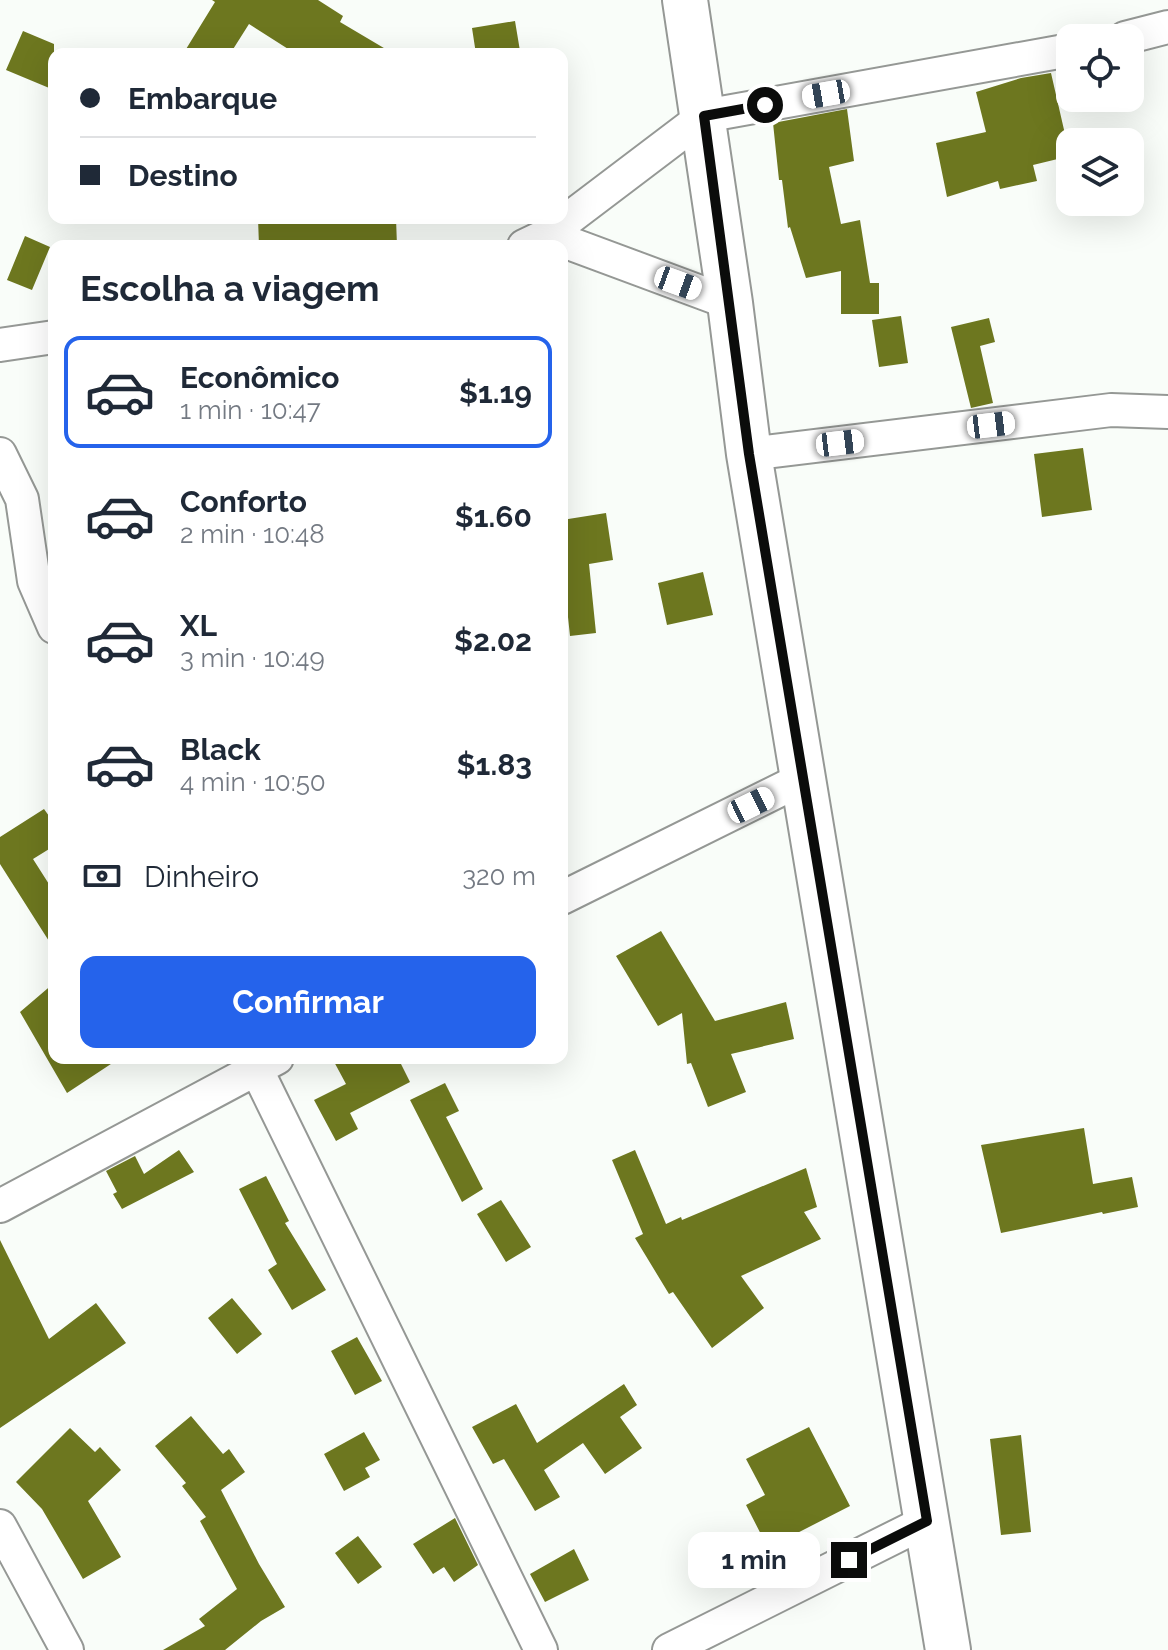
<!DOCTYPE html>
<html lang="pt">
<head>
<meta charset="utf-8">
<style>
	:root { --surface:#fff; --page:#f2f2f3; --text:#1f2937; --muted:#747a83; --line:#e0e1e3; --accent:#2563eb }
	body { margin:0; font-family:Raleway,sans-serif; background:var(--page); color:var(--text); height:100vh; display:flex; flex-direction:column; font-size:30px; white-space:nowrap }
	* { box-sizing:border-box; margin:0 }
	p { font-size:26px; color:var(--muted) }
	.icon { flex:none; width:44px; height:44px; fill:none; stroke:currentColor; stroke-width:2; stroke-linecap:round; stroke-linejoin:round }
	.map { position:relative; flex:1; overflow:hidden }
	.sheet { position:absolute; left:48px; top:240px; width:520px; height:824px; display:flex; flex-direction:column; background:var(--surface); border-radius:16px; box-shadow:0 8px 32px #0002 }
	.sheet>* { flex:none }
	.banner { position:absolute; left:48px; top:48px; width:520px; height:176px; border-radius:16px; box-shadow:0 8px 32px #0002; display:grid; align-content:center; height:176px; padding:0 32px; background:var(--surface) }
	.tools { position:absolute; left:1056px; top:24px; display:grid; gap:16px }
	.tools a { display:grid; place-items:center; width:88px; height:88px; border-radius:16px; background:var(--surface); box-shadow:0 8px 32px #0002; font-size:40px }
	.end { position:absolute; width:36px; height:36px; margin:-18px; border:10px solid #0b0c0b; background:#fff; box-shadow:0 0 0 4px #fff }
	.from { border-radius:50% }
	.bubble { position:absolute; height:56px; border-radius:16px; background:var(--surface); box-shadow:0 8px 32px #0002; font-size:26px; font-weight:700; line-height:56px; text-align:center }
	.car { position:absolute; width:24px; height:48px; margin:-24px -12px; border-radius:10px; box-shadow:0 0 6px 2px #0007; background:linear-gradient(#fff 24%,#345 0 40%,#fff 0 76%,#345 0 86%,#fff 0) }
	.banner b { display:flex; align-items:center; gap:28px; height:76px; font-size:30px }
	.banner b+b { border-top:2px solid var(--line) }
	.banner i { width:20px; height:20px; background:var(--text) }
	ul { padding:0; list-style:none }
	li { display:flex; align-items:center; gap:24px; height:112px; margin:0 16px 12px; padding:0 16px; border:4px solid transparent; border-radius:16px }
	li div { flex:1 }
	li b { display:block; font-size:30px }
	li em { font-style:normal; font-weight:700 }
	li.current { border-color:var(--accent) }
	li>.icon { width:72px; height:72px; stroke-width:1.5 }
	h2 { padding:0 32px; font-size:36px; line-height:96px }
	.pay { display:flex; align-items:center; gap:20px; height:88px; padding:0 32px; font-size:30px }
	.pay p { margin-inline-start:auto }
	.button { display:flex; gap:16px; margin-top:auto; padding:16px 32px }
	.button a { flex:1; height:92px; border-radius:16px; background:var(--accent); color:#fff; font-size:32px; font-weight:700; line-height:92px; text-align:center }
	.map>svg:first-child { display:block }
	.building { fill:#6d771f }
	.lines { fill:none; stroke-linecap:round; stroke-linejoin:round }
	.street-casing { stroke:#959895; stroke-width:36 }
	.primary-casing { stroke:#959895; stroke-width:48 }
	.street { stroke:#fff; stroke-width:32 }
	.primary { stroke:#fff; stroke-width:44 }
	.route { stroke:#0b0c0b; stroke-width:10 }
</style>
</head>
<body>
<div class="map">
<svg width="1168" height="1650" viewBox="0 0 1168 1650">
	<rect width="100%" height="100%" fill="#f9fdf9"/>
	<path class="building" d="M 212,0 L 318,0 L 343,16 L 340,22 L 394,54 L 296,54 L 249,24 L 230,54 L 183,54 L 215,2 Z
		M 515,21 L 520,51 L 476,54 L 472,28 Z
		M 23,31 L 54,44 L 54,90 L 6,70 Z
		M 1051,73 L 1070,156 L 1033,165 L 1037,181 L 1000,189 L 998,181 L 947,197 L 936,143 L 986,132 L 976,92 L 1021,78 Z
		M 847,109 L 854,161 L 829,167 L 841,224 L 860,220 L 870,283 L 879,283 L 879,314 L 841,314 L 841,271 L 806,278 L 790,227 L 788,228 L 782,180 L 779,180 L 773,123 Z
		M 258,218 L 396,218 L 397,246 L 259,246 Z
		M 25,236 L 50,247 L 32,290 L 7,280 Z
		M 901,316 L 908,363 L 879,367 L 872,320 Z
		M 989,318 L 995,342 L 980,346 L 993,403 L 971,408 L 951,327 Z
		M 1083,448 L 1092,510 L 1042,517 L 1034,454 Z
		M 606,513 L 613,560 L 589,564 L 596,633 L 570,636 L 562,560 L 562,520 Z
		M 703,572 L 713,615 L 667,625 L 658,583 Z
		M 44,809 L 54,823 L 54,846 L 33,859 L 54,892 L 54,949 L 0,864 L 0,837 Z
		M 661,931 L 715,1021 L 786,1002 L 794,1039 L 731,1054 L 746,1092 L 708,1107 L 691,1063 L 687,1064 L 682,1013 L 658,1026 L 616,956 Z
		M 54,983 L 54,1058 L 120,1058 L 67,1093 L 20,1012 Z
		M 332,1058 L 398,1058 L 410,1082 L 350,1113 L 358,1129 L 336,1141 L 314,1100 L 346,1084 Z
		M 445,1083 L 459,1111 L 446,1117 L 483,1189 L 462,1202 L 410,1100 Z
		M 1084,1128 L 1093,1184 L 1132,1177 L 1138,1207 L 1103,1214 L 1102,1212 L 1001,1233 L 981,1145 Z
		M 179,1150 L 194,1172 L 122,1209 L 113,1194 L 117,1192 L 106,1171 L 135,1156 L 144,1174 Z
		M 635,1150 L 666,1224 L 681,1217 L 682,1220 L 806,1168 L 817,1207 L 804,1212 L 821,1239 L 741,1276 L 764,1308 L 712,1348 L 673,1292 L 669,1294 L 635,1238 L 643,1234 L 612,1160 Z
		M 266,1176 L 289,1221 L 285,1223 L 326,1290 L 292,1310 L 268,1270 L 277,1264 L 239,1189 Z
		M 501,1200 L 531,1247 L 506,1262 L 477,1214 Z
		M 0,1240 L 49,1339 L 96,1303 L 126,1343 L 0,1428 Z
		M 232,1298 L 262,1334 L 237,1354 L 208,1318 Z
		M 357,1337 L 382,1381 L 355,1395 L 331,1351 Z
		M 624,1384 L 637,1405 L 620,1417 L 642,1448 L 605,1474 L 583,1443 L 544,1470 L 560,1497 L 535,1511 L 504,1459 L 493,1464 L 472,1427 L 516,1404 L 537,1443 Z
		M 191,1416 L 223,1454 L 229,1449 L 245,1472 L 221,1490 L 259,1564 L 285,1607 L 261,1621 L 225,1650 L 163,1650 L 205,1626 L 199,1619 L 237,1589 L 200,1521 L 206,1517 L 182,1486 L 186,1483 L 155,1446 Z
		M 809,1427 L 850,1506 L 768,1548 L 746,1505 L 765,1495 L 746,1459 Z
		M 70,1428 L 95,1452 L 100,1447 L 121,1470 L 88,1501 L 121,1557 L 83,1579 L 42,1509 L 16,1482 Z
		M 364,1432 L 380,1460 L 365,1468 L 370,1477 L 344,1491 L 324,1454 Z
		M 1021,1435 L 1031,1532 L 1001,1535 L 990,1439 Z
		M 455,1518 L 478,1565 L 454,1582 L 444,1567 L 433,1574 L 413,1544 Z
		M 358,1536 L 382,1567 L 358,1584 L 335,1553 Z
		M 574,1549 L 589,1580 L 545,1602 L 530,1574 Z"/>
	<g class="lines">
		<defs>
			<path id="street" d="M 1125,38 L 1168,27
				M 547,235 L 730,303
				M 524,246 L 547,235 L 704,116 L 1070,50
				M 0,345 L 54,337
				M 0,454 L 22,499 L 34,581 L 54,627
				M 749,454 L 1111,410 L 1168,412
				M 562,898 L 804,778
				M 251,1058 L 541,1650
				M 0,1206 L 277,1058
				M 0,1526 L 67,1650
				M 669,1650 L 927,1521"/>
			<path id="primary" d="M 685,0 L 730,303 L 749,454 L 948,1650"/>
		</defs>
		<use href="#street" class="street-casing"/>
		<use href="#primary" class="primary-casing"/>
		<use href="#street" class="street"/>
		<use href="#primary" class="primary"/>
	</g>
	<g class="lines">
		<path class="route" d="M 765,105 L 704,116 L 749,454 L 927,1521 L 849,1560"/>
	</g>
</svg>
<div class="tools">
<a><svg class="icon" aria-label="locate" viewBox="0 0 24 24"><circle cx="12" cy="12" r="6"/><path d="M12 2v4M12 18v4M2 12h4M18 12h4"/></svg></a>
<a><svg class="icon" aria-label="layers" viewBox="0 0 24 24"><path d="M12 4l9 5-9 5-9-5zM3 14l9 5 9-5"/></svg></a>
</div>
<i class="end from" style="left:765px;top:105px"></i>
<i class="end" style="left:849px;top:1560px"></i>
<div class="bubble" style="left:688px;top:1532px;width:132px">1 min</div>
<i class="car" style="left:826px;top:94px;rotate:260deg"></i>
<i class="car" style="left:678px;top:283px;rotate:110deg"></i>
<i class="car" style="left:991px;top:425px;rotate:83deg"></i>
<i class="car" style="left:840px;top:443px;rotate:83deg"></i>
<i class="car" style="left:751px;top:805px;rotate:64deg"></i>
<div class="banner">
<b><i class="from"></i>Embarque</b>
<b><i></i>Destino</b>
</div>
<section class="sheet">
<h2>Escolha a viagem</h2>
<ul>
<li class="current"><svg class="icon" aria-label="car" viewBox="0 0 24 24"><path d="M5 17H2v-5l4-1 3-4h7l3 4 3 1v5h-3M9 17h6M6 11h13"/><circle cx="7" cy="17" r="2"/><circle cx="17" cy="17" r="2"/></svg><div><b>Econômico</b><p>1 min · 10:47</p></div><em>$1.19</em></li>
<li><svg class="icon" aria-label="car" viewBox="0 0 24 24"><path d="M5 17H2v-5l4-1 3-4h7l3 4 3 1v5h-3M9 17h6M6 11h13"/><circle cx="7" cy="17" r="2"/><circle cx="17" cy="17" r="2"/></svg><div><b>Conforto</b><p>2 min · 10:48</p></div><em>$1.60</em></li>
<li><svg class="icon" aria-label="car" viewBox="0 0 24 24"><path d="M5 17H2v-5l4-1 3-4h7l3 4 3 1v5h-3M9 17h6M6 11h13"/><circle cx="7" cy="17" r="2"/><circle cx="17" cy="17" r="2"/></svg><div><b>XL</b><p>3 min · 10:49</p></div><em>$2.02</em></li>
<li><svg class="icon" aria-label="car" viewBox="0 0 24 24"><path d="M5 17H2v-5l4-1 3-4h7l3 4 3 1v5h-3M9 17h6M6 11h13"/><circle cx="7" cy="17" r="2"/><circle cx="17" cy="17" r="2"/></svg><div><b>Black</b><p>4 min · 10:50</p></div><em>$1.83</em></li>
</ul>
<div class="pay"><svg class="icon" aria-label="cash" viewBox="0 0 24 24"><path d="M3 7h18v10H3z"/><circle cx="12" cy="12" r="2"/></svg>Dinheiro<p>320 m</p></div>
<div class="button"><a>Confirmar</a></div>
</section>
</div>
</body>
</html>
